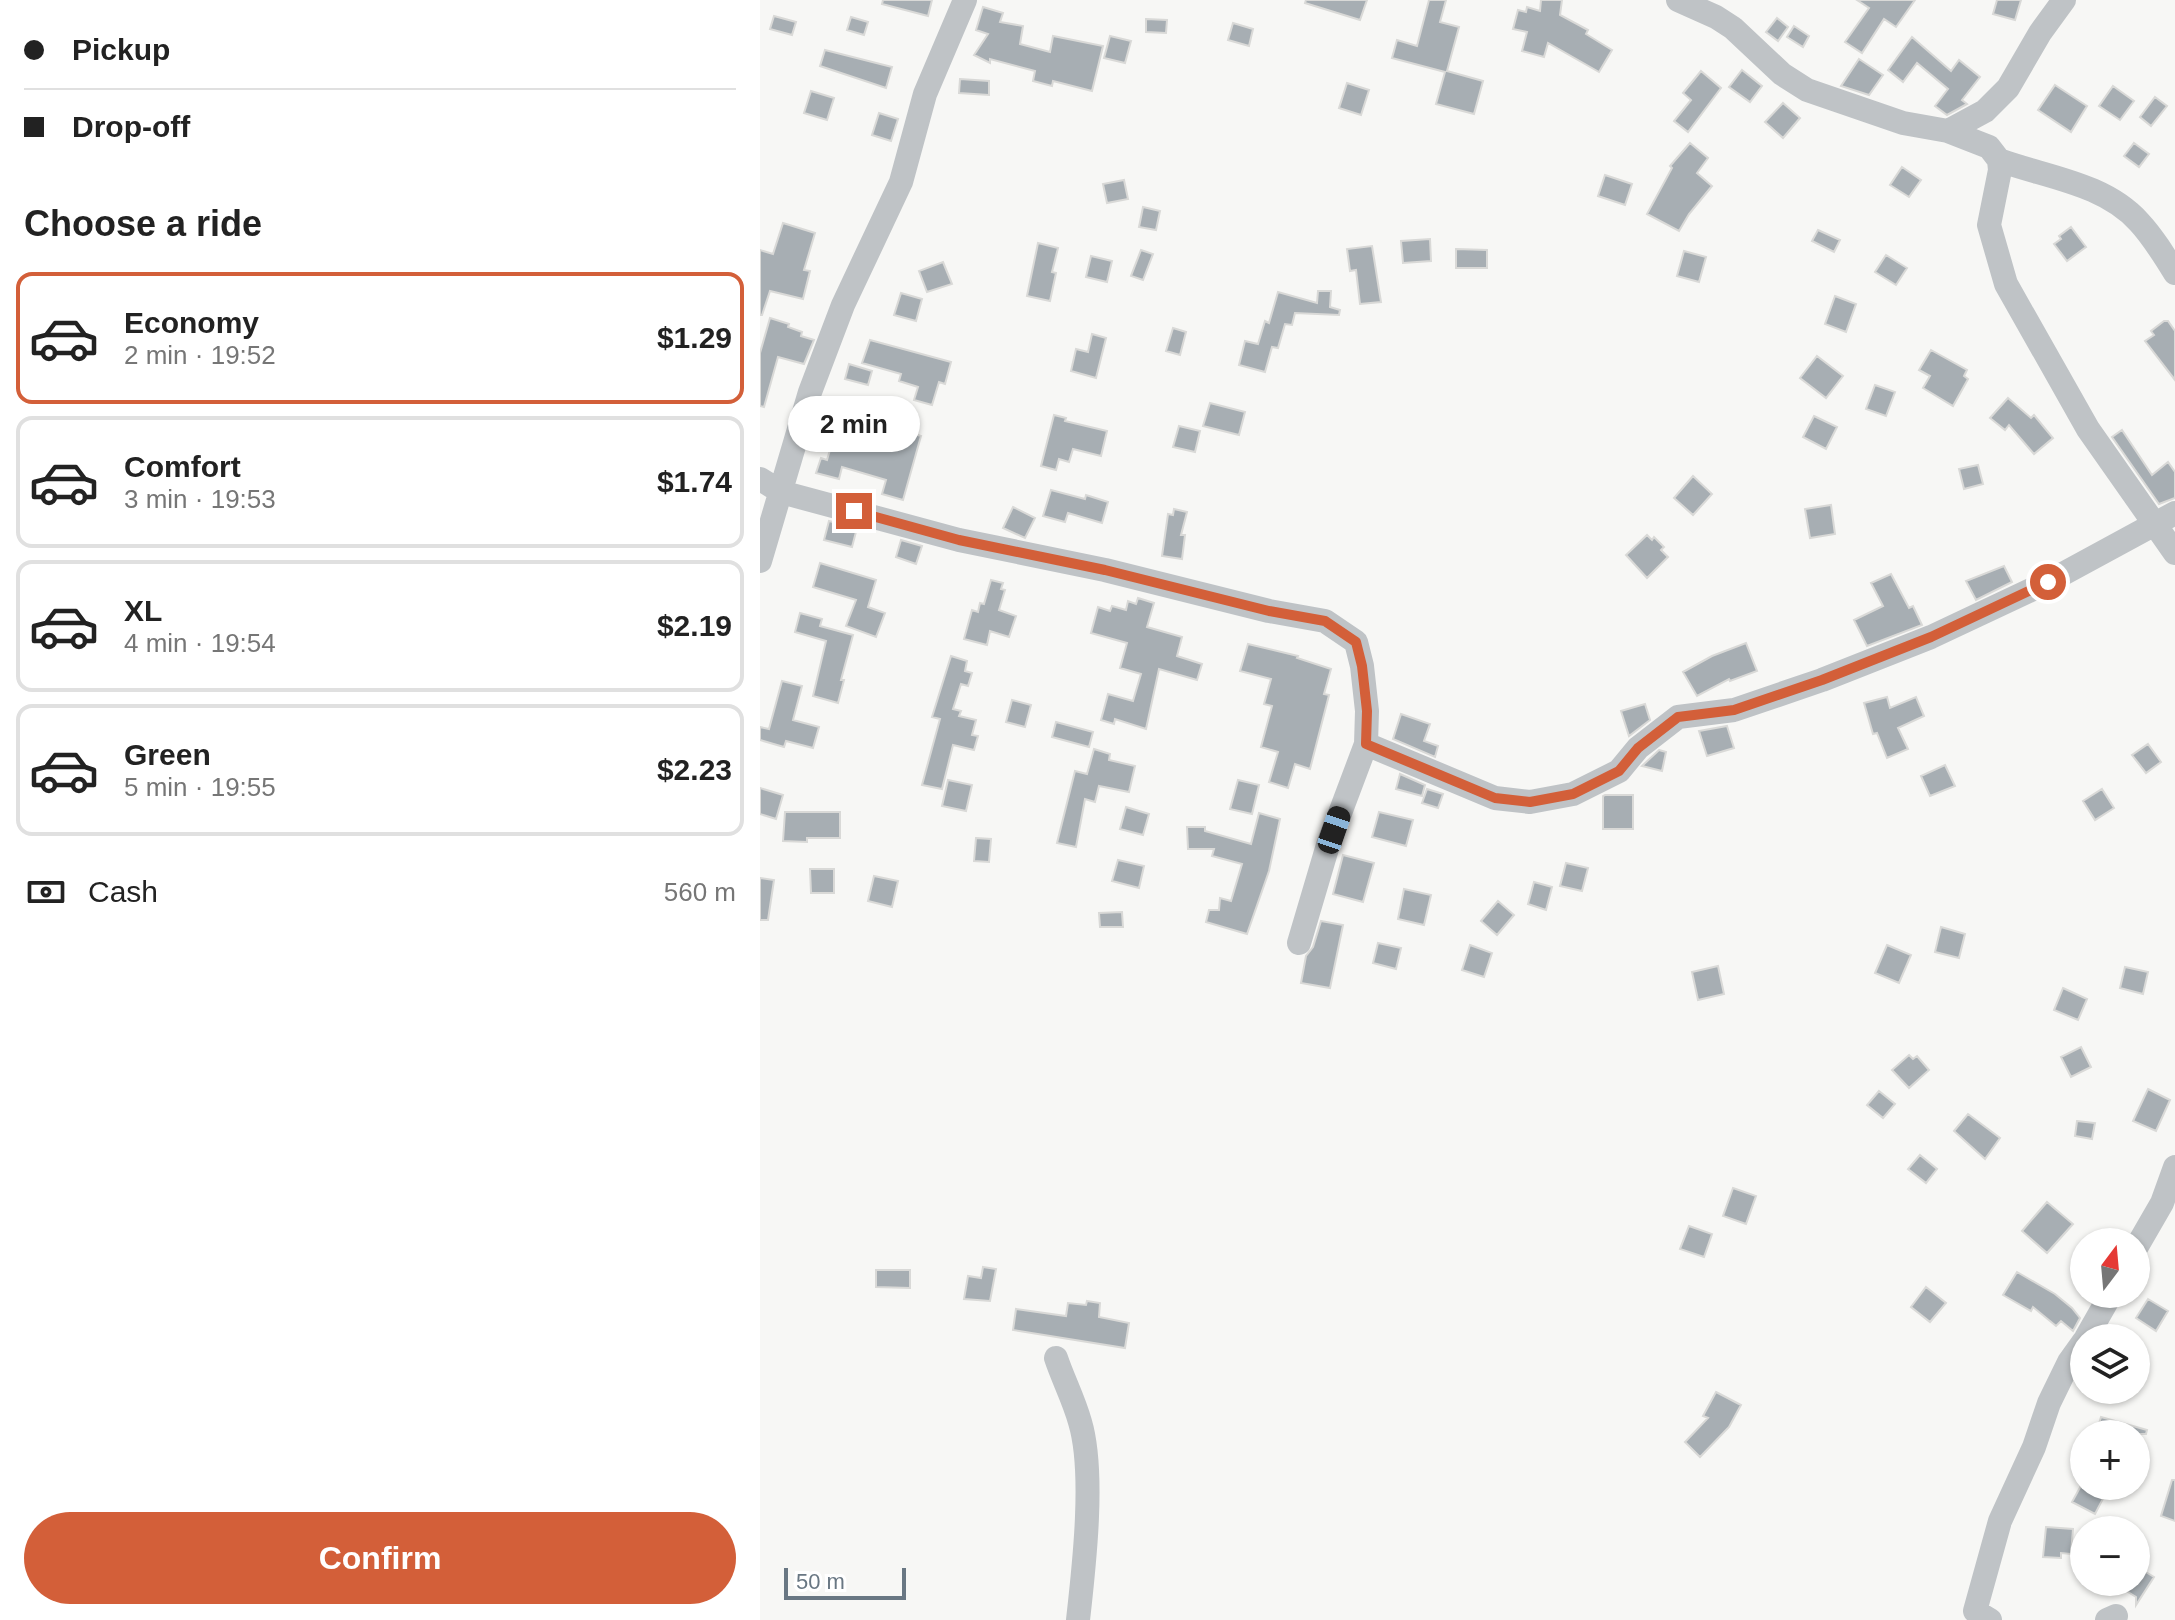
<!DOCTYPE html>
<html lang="en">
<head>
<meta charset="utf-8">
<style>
	:root { --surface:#fff; --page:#f2f2f2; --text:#222; --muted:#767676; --line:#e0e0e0; --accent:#d35f39 }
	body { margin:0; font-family:Arial,sans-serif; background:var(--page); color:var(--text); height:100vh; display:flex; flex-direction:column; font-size:30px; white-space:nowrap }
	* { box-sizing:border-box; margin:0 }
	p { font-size:26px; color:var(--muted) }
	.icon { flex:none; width:44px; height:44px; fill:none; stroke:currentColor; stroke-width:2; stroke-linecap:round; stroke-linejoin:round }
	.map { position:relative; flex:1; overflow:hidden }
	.side { display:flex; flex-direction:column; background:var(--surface); width:760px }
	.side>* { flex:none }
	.hud { display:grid; align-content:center; height:176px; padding:0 24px; background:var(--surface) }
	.needle { width:52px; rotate:16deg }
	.controls { position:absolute; left:1310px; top:1228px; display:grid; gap:16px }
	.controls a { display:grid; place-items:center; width:80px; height:80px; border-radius:50%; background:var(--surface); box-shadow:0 2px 6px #0004; font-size:40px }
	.scale { position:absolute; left:24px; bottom:20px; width:122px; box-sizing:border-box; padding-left:8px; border:4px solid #697783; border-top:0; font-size:22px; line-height:28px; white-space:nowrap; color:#697783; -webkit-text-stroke:6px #fff; paint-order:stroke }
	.end { position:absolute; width:36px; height:36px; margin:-18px; border:10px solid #d35f39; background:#fff; box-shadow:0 0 0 4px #fff }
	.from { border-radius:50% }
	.bubble { position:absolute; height:56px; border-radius:28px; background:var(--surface); box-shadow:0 2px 6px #0004; font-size:26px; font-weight:800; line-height:56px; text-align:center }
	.car { position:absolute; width:24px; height:48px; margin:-24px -12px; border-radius:10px; box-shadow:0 0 6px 2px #0007; background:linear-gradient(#222 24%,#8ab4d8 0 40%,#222 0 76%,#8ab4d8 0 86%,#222 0) }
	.hud b { display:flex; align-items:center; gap:28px; height:76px; font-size:30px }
	.hud b+b { border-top:2px solid var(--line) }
	.hud i { width:20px; height:20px; background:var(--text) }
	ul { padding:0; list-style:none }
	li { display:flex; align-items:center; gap:24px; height:132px; margin:0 16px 12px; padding:0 8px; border:4px solid var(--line); border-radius:16px }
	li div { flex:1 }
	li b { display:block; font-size:30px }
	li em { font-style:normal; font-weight:800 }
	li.active { border-color:var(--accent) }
	li>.icon { width:72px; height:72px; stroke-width:1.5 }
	h2 { padding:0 24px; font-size:36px; line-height:96px }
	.pay { display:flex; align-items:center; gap:20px; height:88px; padding:0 24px; font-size:30px }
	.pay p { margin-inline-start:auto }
	.button { display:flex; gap:16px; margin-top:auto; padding:16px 24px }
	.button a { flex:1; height:92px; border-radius:48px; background:var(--accent); color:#fff; font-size:32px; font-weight:800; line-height:92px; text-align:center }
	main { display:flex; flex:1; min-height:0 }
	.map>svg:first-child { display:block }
	.building { fill:#a7aeb3; stroke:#d9d9d7; stroke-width:2 }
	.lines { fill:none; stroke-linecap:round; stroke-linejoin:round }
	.minor { stroke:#bfc3c6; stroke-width:24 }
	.route { stroke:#d35f39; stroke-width:10 }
</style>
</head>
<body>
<main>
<section class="side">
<div class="hud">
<b><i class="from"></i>Pickup</b>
<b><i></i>Drop-off</b>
</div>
<h2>Choose a ride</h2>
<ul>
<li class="active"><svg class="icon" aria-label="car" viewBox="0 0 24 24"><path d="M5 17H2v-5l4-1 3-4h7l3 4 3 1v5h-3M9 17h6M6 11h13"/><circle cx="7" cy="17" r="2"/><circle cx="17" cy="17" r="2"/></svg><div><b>Economy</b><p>2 min · 19:52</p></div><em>$1.29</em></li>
<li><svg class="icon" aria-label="car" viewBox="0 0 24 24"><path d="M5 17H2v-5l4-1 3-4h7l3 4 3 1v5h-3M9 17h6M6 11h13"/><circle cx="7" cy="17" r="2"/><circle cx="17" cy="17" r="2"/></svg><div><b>Comfort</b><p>3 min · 19:53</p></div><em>$1.74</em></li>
<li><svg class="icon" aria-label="car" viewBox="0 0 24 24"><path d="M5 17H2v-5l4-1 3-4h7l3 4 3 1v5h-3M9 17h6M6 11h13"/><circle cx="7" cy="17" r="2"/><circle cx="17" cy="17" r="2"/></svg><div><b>XL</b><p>4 min · 19:54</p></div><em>$2.19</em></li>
<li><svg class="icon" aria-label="car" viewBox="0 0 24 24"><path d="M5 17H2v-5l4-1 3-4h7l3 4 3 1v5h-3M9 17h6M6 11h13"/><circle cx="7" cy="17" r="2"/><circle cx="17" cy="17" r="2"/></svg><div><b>Green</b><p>5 min · 19:55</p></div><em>$2.23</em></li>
</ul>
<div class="pay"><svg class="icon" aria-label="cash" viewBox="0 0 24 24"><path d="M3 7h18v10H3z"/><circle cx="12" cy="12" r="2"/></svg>Cash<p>560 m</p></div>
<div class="button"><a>Confirm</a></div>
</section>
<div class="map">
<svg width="1415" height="1620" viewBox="0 0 1415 1620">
	<rect width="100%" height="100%" fill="#f7f7f5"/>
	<path class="building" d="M 123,0 L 172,0 L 168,16 L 122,4 Z
		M 546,0 L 607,0 L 600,20 L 545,3 Z
		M 669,0 L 686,0 L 680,22 L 699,27 L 687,71 L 723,81 L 714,114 L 676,104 L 685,72 L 632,58 L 637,40 L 657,46 Z
		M 781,0 L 802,0 L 800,15 L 828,30 L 826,34 L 852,50 L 839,72 L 788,43 L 784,57 L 762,51 L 767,32 L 753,29 L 758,10 L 766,12 L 767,7 L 780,11 Z
		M 1097,0 L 1155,0 L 1136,27 L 1124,19 L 1102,53 L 1085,42 L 1109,8 Z
		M 1237,0 L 1261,0 L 1255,20 L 1233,14 Z
		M 223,7 L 243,13 L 240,22 L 263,26 L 260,44 L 290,52 L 293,36 L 343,46 L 332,91 L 293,81 L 292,86 L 273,81 L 275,71 L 230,59 L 230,63 L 214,55 L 228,34 L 216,30 Z
		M 14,16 L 36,22 L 32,35 L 10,29 Z
		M 91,17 L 108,22 L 104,35 L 87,30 Z
		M 1017,18 L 1028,27 L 1018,41 L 1006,32 Z
		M 386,19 L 407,20 L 406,33 L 386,32 Z
		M 473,23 L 493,29 L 489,46 L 468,40 Z
		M 1034,26 L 1049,36 L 1043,47 L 1027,37 Z
		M 350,36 L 371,41 L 365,63 L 344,58 Z
		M 1152,37 L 1191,71 L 1199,60 L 1220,77 L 1202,100 L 1207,104 L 1187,115 L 1175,106 L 1188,89 L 1157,63 L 1143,82 L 1128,70 Z
		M 65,50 L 132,67 L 126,88 L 60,66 Z
		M 1099,59 L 1123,75 L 1109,95 L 1081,86 Z
		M 982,70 L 1002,86 L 990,102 L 969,87 Z
		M 941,71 L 961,88 L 928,132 L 914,121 L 931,100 L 923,93 Z
		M 200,79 L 229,81 L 229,95 L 199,93 Z
		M 587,83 L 609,90 L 601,115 L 579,108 Z
		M 1295,85 L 1327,106 L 1311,132 L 1278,110 Z
		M 1353,86 L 1374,101 L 1360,120 L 1339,106 Z
		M 51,91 L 74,98 L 67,120 L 44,113 Z
		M 1395,97 L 1407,106 L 1391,126 L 1380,117 Z
		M 1023,103 L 1040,118 L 1023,138 L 1005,122 Z
		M 119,113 L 138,119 L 131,141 L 112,135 Z
		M 930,143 L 948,158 L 937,173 L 952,186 L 929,214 L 919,231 L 887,214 L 912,168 L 910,166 Z
		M 1374,143 L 1389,154 L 1379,167 L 1364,156 Z
		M 1142,167 L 1161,180 L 1149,197 L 1130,185 Z
		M 845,175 L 872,184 L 865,205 L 838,196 Z
		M 364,180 L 368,199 L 347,203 L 343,184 Z
		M 383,207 L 400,211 L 396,230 L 379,227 Z
		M 23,223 L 55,233 L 44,270 L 50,271 L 43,299 L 10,291 L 2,315 L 0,315 L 0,250 L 13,254 Z
		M 1311,227 L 1326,247 L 1307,261 L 1294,244 L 1301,239 L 1299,236 Z
		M 1058,230 L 1080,240 L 1074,252 L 1052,241 Z
		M 670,239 L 671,261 L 643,263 L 641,241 Z
		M 278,243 L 298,248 L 292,272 L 296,273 L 290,301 L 267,296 Z
		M 612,246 L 621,302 L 600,304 L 596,270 L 590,271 L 587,249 Z
		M 696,249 L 727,250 L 727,268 L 696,268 Z
		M 381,250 L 393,254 L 383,280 L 371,276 Z
		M 924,251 L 946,257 L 939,282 L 917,276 Z
		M 1126,255 L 1147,268 L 1136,285 L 1115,272 Z
		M 331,256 L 352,261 L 347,282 L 326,277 Z
		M 183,262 L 192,284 L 167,292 L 159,271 Z
		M 558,291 L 571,291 L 570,307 L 580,310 L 579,315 L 535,313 L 532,325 L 525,324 L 518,348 L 512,347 L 505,372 L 479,365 L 485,341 L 498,344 L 505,321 L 509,323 L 518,292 L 557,303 Z
		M 141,293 L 162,299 L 156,321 L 134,315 Z
		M 1075,296 L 1096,304 L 1086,332 L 1065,324 Z
		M 10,318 L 29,324 L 28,327 L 42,332 L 41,336 L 54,340 L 44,364 L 18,357 L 4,407 L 0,406 L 0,353 Z
		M 1404,321 L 1408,321 L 1415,331 L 1415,380 L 1385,341 L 1394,335 L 1391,331 Z
		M 413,328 L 426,332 L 420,355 L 406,351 Z
		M 332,334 L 346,338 L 336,378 L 311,371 L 316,349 L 328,352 Z
		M 110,340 L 191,362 L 185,384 L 179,382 L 172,405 L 154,400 L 158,387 L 139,381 L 141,374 L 102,363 Z
		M 1171,350 L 1207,370 L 1204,376 L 1208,379 L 1193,406 L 1163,388 L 1170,376 L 1159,370 Z
		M 1057,356 L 1083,376 L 1066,398 L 1040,378 Z
		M 89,364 L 112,371 L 108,385 L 85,379 Z
		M 1115,385 L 1135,392 L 1126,416 L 1106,409 Z
		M 1248,398 L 1271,418 L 1274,415 L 1293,438 L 1274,454 L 1249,425 L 1245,430 L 1230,418 Z
		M 450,403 L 485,412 L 479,435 L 443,426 Z
		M 86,414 L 161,436 L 143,500 L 122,494 L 126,480 L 82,467 L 79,479 L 56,473 L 61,458 L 67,460 L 72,443 L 76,444 Z
		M 294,415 L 306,418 L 305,421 L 347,431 L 341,456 L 313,449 L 309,462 L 299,459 L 296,470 L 281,466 Z
		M 1054,416 L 1077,427 L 1066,449 L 1043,437 Z
		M 419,426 L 440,431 L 435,452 L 413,447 Z
		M 1362,430 L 1392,475 L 1408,462 L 1415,472 L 1415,498 L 1399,504 L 1352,437 Z
		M 1218,465 L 1223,484 L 1204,489 L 1199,469 Z
		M 933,476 L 952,494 L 933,515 L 914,498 Z
		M 291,490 L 325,499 L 326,495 L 348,502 L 342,523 L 308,513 L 305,522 L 283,516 Z
		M 1071,505 L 1075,534 L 1050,538 L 1045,509 Z
		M 253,507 L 275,518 L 265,538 L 243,528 Z
		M 414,509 L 427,512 L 421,535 L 425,535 L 422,559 L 402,556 L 408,514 L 413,515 Z
		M 69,521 L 97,528 L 92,547 L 64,540 Z
		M 887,535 L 892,540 L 894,537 L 904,547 L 901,550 L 908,557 L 887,578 L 866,555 Z
		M 141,540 L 162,546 L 156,564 L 136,557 Z
		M 60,563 L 116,580 L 108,607 L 125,613 L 116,637 L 86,626 L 96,600 L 53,587 Z
		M 1244,566 L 1252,582 L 1216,600 L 1206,581 Z
		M 1131,574 L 1149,608 L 1153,606 L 1162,625 L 1107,646 L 1094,620 L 1123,606 L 1111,583 Z
		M 231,580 L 243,583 L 241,589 L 245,590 L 239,610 L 256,616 L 249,637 L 230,631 L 227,645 L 204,639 L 212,610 L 218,612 L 220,603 L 224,604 Z
		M 378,598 L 394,603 L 387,627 L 422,637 L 417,656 L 442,664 L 437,680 L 399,669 L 386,729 L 355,719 L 354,724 L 341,720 L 348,694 L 373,701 L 381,674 L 360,668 L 367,643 L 331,633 L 338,607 L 350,611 L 352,606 L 366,610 L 368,601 L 376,604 Z
		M 40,613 L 62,619 L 60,626 L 93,635 L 81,680 L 84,680 L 78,703 L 53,696 L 66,641 L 35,632 Z
		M 986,643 L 997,671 L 970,681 L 969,679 L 937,696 L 923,672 L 952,656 Z
		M 488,644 L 538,656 L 537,658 L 571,669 L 564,694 L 569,695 L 550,769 L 535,764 L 528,788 L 509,782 L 518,752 L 501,747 L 512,706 L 504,704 L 511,679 L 480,671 Z
		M 191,656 L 207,661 L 205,671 L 212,673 L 208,686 L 201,684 L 193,709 L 201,711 L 199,716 L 216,720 L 212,735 L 218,736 L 214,750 L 193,745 L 182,789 L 162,785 L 180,719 L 172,717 Z
		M 22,681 L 42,686 L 33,720 L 59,727 L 53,748 L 26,741 L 24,747 L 0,740 L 0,727 L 9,729 Z
		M 1127,697 L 1130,708 L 1156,697 L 1164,716 L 1138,728 L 1148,749 L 1127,758 L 1117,733 L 1113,734 L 1104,703 Z
		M 252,700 L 271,705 L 265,727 L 246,722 Z
		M 885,704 L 890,720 L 869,736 L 861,711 Z
		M 641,714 L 670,724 L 664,741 L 678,746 L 675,757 L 633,739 Z
		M 296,722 L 333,732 L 329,747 L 292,737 Z
		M 967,726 L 974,748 L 947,756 L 939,731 Z
		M 1388,744 L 1401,762 L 1386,773 L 1372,755 Z
		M 334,749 L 350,754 L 349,760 L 375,766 L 369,792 L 339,786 L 335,802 L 325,799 L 316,847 L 297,843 L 315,771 L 327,774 Z
		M 899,750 L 906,752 L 902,771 L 882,766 Z
		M 1185,765 L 1195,786 L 1170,796 L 1161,776 Z
		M 640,774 L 665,785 L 662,796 L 636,789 Z
		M 188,780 L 212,785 L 206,811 L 182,806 Z
		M 478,780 L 499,785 L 492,814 L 470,809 Z
		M 0,788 L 23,795 L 16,819 L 0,814 Z
		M 667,789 L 683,794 L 678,808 L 662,803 Z
		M 1342,789 L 1354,808 L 1335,820 L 1323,801 Z
		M 845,795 L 873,795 L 873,829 L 843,829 L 843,796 Z
		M 366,807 L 389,814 L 383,835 L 360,829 Z
		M 25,812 L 80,812 L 80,838 L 47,838 L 47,842 L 23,841 Z
		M 619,812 L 653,820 L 646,846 L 612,837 Z
		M 499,813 L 520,819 L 509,871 L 487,934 L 446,922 L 449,910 L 459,910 L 460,898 L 471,901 L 482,864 L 452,856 L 454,849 L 428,849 L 427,827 L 445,827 L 445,831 L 491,844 Z
		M 216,838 L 231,839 L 229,862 L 214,861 Z
		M 583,855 L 614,863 L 603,902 L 573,894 Z
		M 358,860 L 384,866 L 379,888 L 352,881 Z
		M 806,863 L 828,868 L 822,891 L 800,886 Z
		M 50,869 L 74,869 L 74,893 L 51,893 Z
		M 114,876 L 138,881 L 132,907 L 108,901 Z
		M 0,878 L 14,880 L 8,920 L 0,920 Z
		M 774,882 L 792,887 L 786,910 L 768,904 Z
		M 644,889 L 671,895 L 664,925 L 638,919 Z
		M 738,901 L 754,915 L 737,935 L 721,921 Z
		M 362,912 L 363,927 L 340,927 L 339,913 Z
		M 561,921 L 583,925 L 570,988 L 541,983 L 546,956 L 553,947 Z
		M 1181,927 L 1205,934 L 1199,958 L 1175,952 Z
		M 618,943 L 641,948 L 636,969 L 613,963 Z
		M 710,945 L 732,953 L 724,977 L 702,970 Z
		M 1127,945 L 1151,955 L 1139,983 L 1115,973 Z
		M 958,966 L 964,994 L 938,1000 L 932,972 Z
		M 1365,967 L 1388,972 L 1383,994 L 1360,988 Z
		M 1303,988 L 1327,999 L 1318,1020 L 1294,1010 Z
		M 1321,1047 L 1331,1067 L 1311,1077 L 1301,1057 Z
		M 1149,1055 L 1153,1059 L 1157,1056 L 1169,1070 L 1149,1088 L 1132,1070 Z
		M 1388,1089 L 1410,1100 L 1396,1131 L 1373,1121 Z
		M 1119,1091 L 1135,1104 L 1123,1118 L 1107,1105 Z
		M 1208,1114 L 1240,1138 L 1225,1159 L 1194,1131 Z
		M 1317,1121 L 1335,1123 L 1332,1139 L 1315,1136 Z
		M 1160,1155 L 1177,1169 L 1166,1183 L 1148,1169 Z
		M 973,1188 L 996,1196 L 986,1224 L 963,1216 Z
		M 1287,1202 L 1313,1224 L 1287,1253 L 1262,1231 Z
		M 929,1226 L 952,1234 L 944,1257 L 920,1249 Z
		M 223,1267 L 236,1269 L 230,1301 L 204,1299 L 208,1276 L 221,1278 Z
		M 116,1270 L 150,1270 L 150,1288 L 116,1287 Z
		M 1257,1272 L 1295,1294 L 1312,1308 L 1320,1318 L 1313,1331 L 1301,1321 L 1296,1326 L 1273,1307 L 1271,1311 L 1243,1295 Z
		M 1166,1287 L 1186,1303 L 1170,1322 L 1151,1307 Z
		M 1388,1299 L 1408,1311 L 1396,1331 L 1376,1318 Z
		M 327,1301 L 340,1303 L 339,1317 L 369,1323 L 365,1348 L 253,1330 L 256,1309 L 306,1316 L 308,1303 L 326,1305 Z
		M 956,1392 L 981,1405 L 969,1427 L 940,1457 L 925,1442 L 948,1418 L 943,1416 Z
		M 1341,1417 L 1387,1430 L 1386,1434 L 1336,1434 Z
		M 1412,1480 L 1415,1480 L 1415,1521 L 1401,1516 Z
		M 1323,1482 L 1324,1486 L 1332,1486 L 1346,1493 L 1335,1514 L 1312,1502 Z
		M 1286,1527 L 1313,1529 L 1311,1554 L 1301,1553 L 1301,1558 L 1283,1557 Z
		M 1376,1566 L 1394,1577 L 1376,1605 L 1376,1597 L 1352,1582 L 1376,1582 Z"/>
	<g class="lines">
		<path class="minor" d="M 918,0 L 956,17 L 973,28 L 1022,74 L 1047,90 L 1143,123 L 1188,131 L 1229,147 L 1239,160 L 1240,170 L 1229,225 L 1246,284 L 1328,429 L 1415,553
			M 1188,131 L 1225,111 L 1248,88 L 1280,33 L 1304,0
			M 1239,160 C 1285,177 1344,183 1379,222 C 1393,237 1404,255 1415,273
			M 0,479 L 21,492 L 199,540 L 345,570 L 509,611 L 565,621 L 596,642 L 602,666 L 607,711 L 606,744 L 568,845 L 539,943
			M 0,561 L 50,392 L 83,305 L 141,182 L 165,94 L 205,0
			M 606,744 L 735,798 L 770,802 L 813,794 L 859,771 L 878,748 L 918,717 L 974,710 L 1062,680 L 1171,637 L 1288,582 L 1415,513
			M 1376,1248 L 1402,1203 L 1415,1167
			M 1326,1338 L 1351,1294
			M 296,1358 C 303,1379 314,1400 320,1422 C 335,1472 324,1567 318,1620
			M 1230,1620 L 1215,1611 L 1240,1521 L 1274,1447 L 1289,1403 L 1309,1362 L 1324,1341
			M 1347,1620 L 1356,1616"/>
	</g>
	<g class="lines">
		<path class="route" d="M 94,511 L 199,540 L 345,570 L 509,611 L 565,621 L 596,642 L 602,666 L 607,711 L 606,744 L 735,798 L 770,802 L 813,794 L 859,771 L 878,748 L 918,717 L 974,710 L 1062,680 L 1171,637 L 1288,582"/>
	</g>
</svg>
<div class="controls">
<a><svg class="needle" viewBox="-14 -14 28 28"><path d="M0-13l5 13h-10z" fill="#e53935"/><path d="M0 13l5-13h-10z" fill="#767676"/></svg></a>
<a><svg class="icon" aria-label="layers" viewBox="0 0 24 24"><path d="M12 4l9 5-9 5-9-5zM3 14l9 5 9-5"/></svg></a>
<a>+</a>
<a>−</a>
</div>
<div class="scale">50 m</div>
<i class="end from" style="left:1288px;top:582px"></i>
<i class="end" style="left:94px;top:511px"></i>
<div class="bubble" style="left:28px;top:396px;width:132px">2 min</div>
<i class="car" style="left:574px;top:830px;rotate:19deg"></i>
</div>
</main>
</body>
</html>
